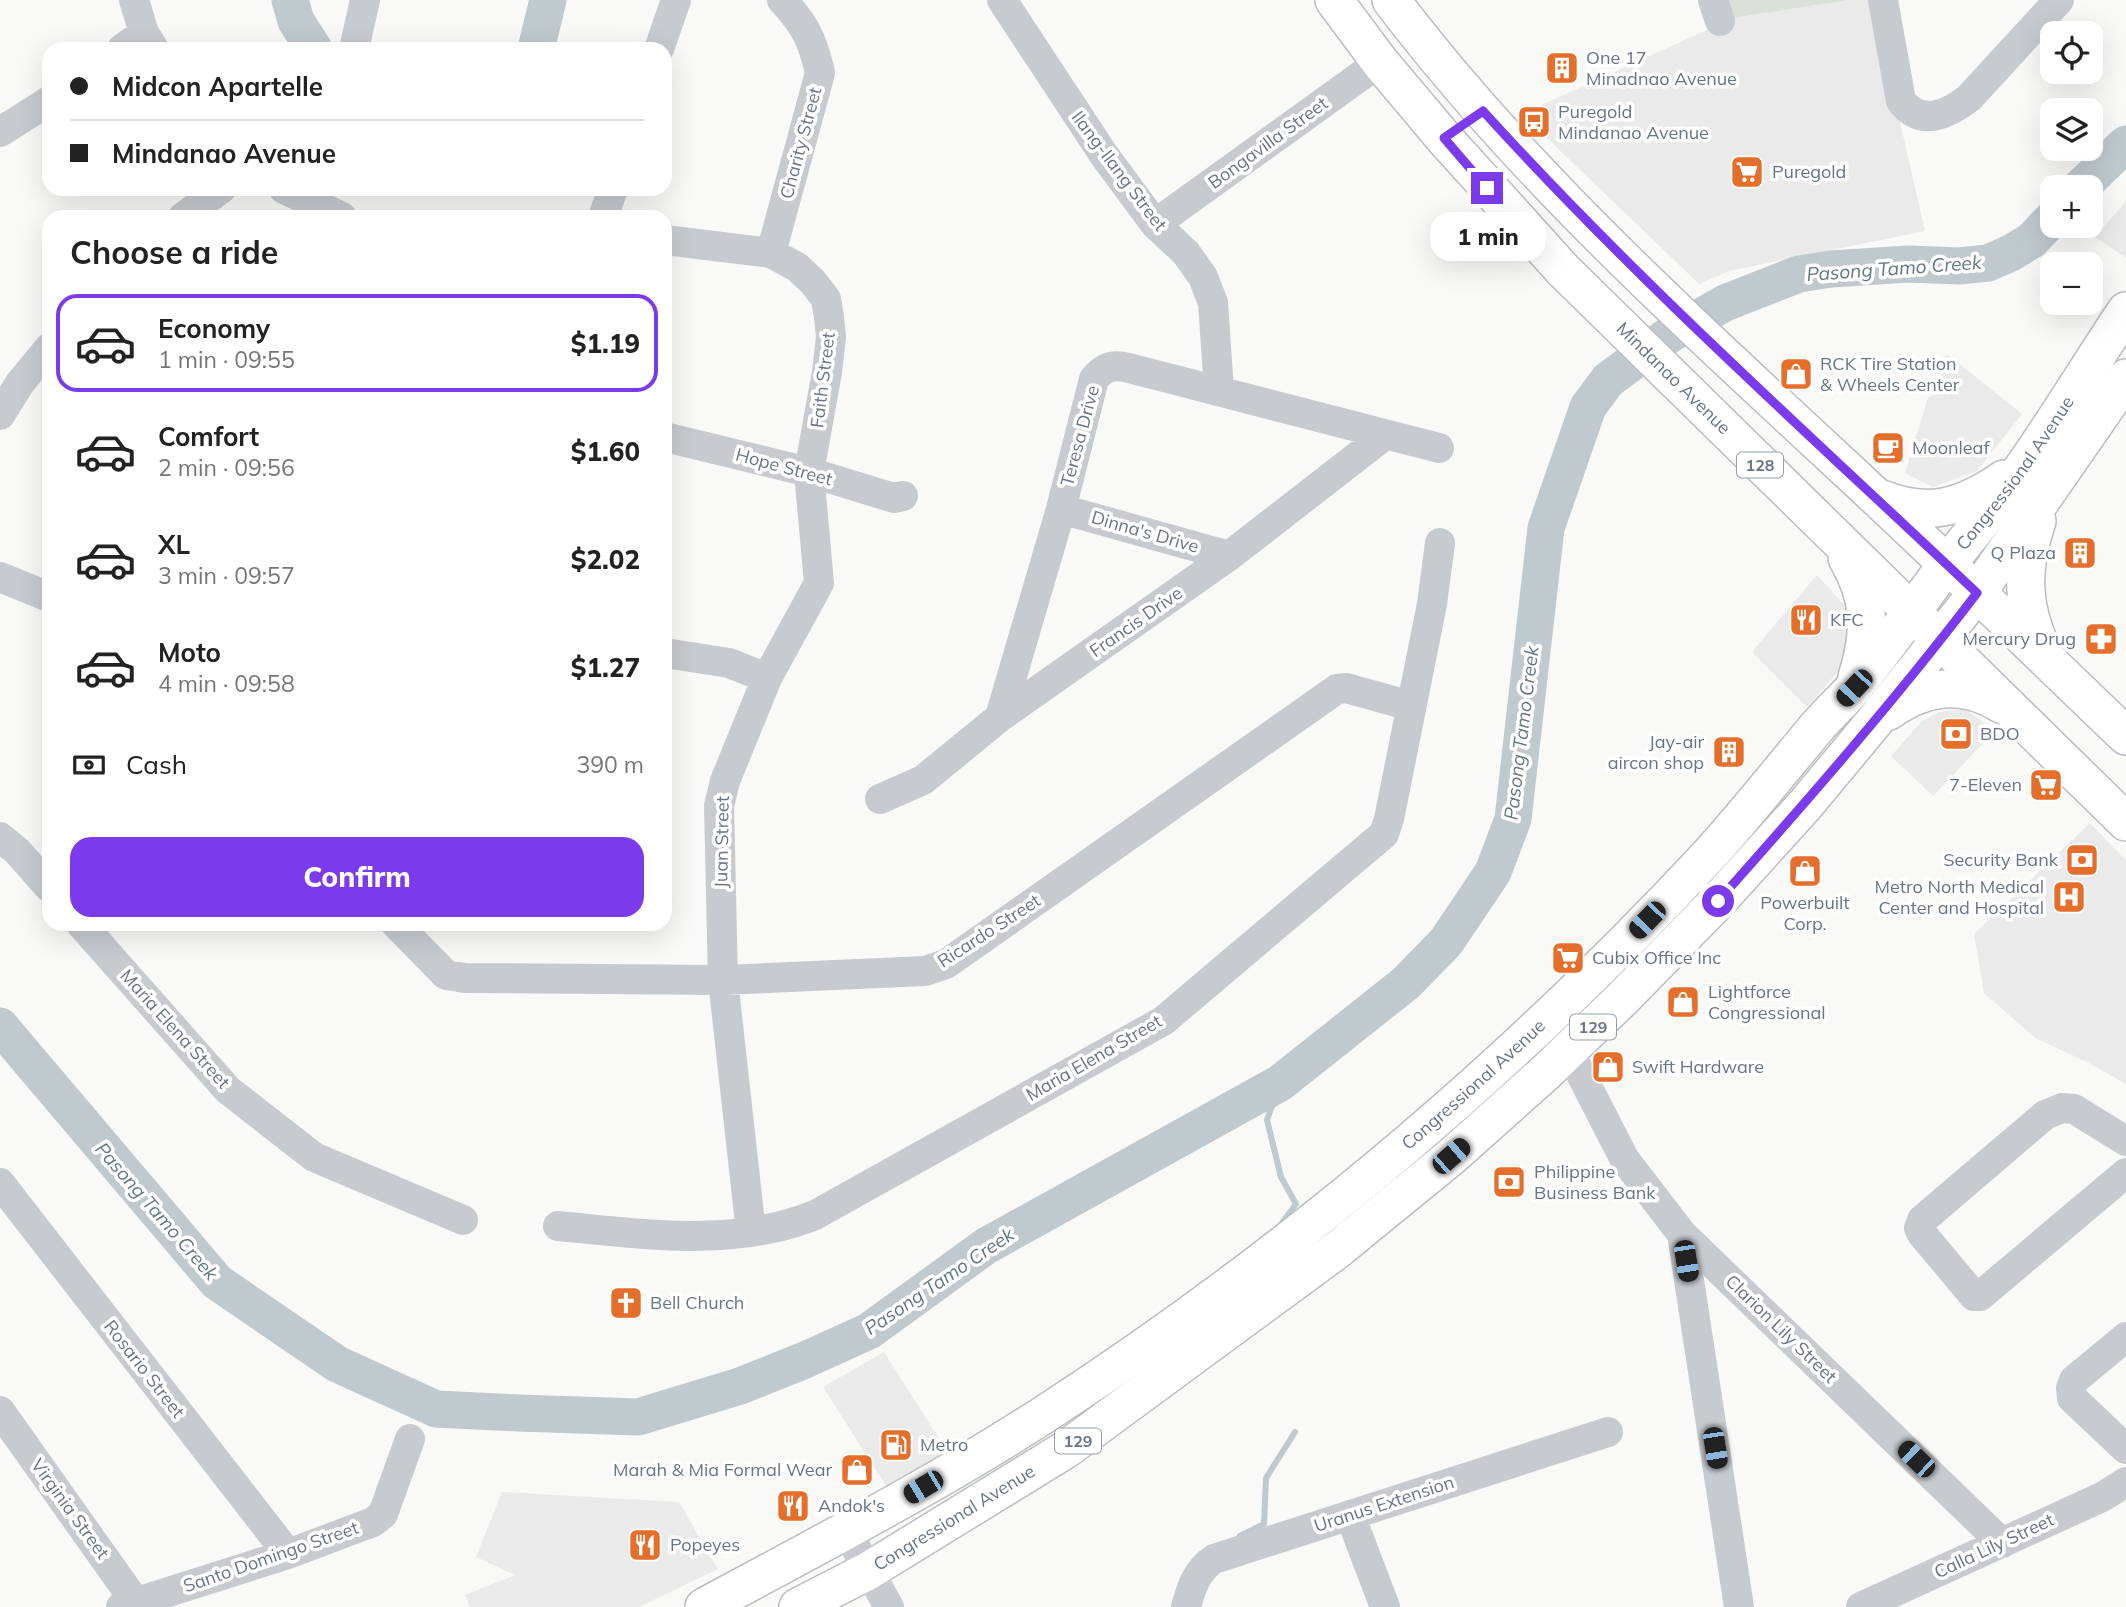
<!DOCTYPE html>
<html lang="en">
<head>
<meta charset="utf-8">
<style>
	:root { --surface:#fff; --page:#f6f6f6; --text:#222; --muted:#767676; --line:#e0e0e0; --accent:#7c3aed }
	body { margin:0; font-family:Mulish,sans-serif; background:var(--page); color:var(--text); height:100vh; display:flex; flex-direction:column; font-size:26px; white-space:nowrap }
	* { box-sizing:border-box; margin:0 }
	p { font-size:23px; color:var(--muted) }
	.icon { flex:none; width:38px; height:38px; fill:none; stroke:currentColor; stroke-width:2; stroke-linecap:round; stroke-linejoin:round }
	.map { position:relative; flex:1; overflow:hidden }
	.drawer { position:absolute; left:42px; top:210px; width:630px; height:721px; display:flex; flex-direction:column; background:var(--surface); border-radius:21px; box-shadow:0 7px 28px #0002 }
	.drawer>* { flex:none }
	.top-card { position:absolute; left:42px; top:42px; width:630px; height:154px; border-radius:21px; box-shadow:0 7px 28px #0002; display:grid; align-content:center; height:154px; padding:0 28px; background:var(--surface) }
	.controls { position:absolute; left:2040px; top:21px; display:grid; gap:14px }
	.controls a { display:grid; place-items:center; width:63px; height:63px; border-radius:14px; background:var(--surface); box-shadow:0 7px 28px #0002; font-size:35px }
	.end { position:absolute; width:32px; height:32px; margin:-16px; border:9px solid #7c3aed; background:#fff; box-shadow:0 0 0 4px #fff }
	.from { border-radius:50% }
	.bubble { position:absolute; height:49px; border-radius:21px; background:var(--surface); box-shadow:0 7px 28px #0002; font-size:23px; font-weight:800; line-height:49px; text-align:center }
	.car { position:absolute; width:21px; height:42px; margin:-21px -10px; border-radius:9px; box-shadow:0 0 5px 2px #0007; background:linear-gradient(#222 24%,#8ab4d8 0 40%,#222 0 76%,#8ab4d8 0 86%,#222 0) }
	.top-card b { display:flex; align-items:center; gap:24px; height:66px; font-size:26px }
	.top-card b+b { border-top:2px solid var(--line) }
	.top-card i { width:18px; height:18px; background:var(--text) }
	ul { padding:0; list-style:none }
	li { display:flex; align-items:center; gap:21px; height:98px; margin:0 14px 10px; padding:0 14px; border:4px solid transparent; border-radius:21px }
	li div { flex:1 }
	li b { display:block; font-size:26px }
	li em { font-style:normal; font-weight:800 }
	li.on { border-color:var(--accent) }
	li>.icon { width:63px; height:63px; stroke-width:1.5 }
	h2 { padding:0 28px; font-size:32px; line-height:84px }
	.pay { display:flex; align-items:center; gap:18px; height:77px; padding:0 28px; font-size:26px }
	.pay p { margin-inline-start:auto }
	.action { display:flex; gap:14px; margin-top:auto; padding:14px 28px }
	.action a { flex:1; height:80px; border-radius:21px; background:var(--accent); color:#fff; font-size:28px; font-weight:800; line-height:80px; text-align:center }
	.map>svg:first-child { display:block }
	.built { fill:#eaeaea }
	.green { fill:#dae1d8 }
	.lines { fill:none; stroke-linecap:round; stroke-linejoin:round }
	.stream { stroke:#c0c9ce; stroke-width:6 }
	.river { stroke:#c0c9ce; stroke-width:37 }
	.major-casing { stroke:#babdc2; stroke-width:40 }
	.minor { stroke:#c7cace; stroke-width:30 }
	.major { stroke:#fff; stroke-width:37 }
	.route { stroke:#7c3aed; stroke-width:9 }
	.labels { text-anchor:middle; stroke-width:7; stroke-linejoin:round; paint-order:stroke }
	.shield { fill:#fff; stroke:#959eac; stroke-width:2 }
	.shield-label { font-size:16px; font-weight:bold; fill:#687588 }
	.poi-label { font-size:18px; fill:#687588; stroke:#fff; text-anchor:start }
	.street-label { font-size:18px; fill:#687588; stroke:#fff }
	.water-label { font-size:19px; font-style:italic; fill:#637783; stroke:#fff }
</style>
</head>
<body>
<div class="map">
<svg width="2126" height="1607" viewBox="0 0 2126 1607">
	<rect width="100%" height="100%" fill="#f9f9f7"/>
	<path class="built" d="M 1849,0 L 1872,0 L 1925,231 L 1729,271 L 1699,284 L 1522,114 L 1733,18 Z
		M 2126,201 L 2126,258 L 2095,237 Z
		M 1947,354 L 2022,414 L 1977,471 L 1933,487 L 1905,473 L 1928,398 L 1939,391 L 1945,356 Z
		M 1817,575 L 1856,618 L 1856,651 L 1807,707 L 1752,652 Z
		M 1965,709 L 1995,731 L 1933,796 L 1891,756 L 1921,722 L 1939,712 Z
		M 2090,823 L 2126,860 L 2126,1084 L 2087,1062 L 2035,1038 L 1984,993 L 1974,934 Z
		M 884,1352 L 950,1456 L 890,1492 L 823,1387 Z
		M 502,1492 L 679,1502 L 718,1569 L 639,1607 L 470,1607 L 465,1595 L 515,1575 L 476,1557 Z"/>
	<path class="green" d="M 1729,0 L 1849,0 L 1733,18 Z"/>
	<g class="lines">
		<path class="stream" d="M 1279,1227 L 1296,1204 L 1281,1177 L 1267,1120 L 1280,1083
			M 1240,1536 L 1264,1524 L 1266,1478 L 1295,1432"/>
		<path class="river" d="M 290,0 L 296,21 L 314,49
			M 536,49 L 548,0
			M 2081,187 L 2126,144
			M 0,1026 L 217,1282 L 337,1364 L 436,1409 L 518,1413 L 638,1417 L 740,1386 L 805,1360 L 869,1331 L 986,1246 L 1280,1083 L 1406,983 L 1446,942 L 1493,872 L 1513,819 L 1546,528 L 1588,407 L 1608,380 L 1669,335 L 1725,303 L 1799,274 L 1831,269 L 1909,264 L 1959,266 L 1988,263 L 2011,253 L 2032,240 L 2053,218"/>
		<defs>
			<g id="major">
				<path id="s1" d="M 1334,0 L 1380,62 L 1444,138 L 1563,270 L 2126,822"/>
				<path d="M 1391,0 C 1519,169 1677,312 1831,455 C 1931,547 2028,642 2126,736"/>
				<path d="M 1879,498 C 1928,518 1962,508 2004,479"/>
				<path d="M 2037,521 C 2021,568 2021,607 2043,651"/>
				<path d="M 1847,558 C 1871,599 1871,632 1857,677"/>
				<path d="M 1889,711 C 1924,686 1963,680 2001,704"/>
				<path id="s2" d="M 704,1607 C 819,1545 935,1485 1045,1414 C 1288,1256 1512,1067 1710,854 C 1747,813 1781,770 1817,727 C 1830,712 1845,699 1857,684 C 1887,646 1916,606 1945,567 C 1973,531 2004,496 2029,459 C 2063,410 2093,360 2126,311"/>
				<path id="s3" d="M 798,1607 L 868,1571 L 1065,1450 L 1337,1250 L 1452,1156 L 1546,1072 L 1623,998 L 1718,901 L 1805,805 L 1874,722 L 1977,593 L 2126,378"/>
			</g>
		</defs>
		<use href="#major" class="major-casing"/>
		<path class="minor" d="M 134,0 L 144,33 L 154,49
			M 1002,0 L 1104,155 L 1155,224 L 1186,253 L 1203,277 L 1213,303 L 1219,390
			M 1713,0 L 1720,21
			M 1883,0 L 1901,101 C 1921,127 1947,115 1969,98 L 2059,0
			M 122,49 L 144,33
			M 354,49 L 365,0
			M 659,49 L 676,0
			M 0,132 L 49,101
			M 284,189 L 342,217
			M 183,217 L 221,189
			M 603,217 L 613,189
			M 1155,224 L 1380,62
			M 665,240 L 771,253 L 797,267 L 813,282 L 826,299 L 829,317 L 831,337 L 827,372 L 809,472 L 819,583 L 767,678 L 725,781 L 719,806 L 723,980 L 751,1232
			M 771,253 L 820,73 C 813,41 805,24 782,0
			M 0,415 L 20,383 L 49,348
			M 665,437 L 809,472 L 894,498 L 903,496
			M 1061,509 L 1229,556
			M 0,577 L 49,597
			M 665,653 L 729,663 L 767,678
			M 1000,717 L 1061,509 L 1094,379 C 1105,366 1113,364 1129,368 L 1439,448
			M 880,799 L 923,780 L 1000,717 L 1229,556 L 1385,435
			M 0,837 L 17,851 L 49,887
			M 81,924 L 228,1090 L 314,1157 L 463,1220
			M 396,924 L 446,975 L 465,978 L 723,980 L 925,971 L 946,964 L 1337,689 L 1346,688 L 1411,706
			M 1555,1035 L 1569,1051 L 1625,1160 L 1682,1234 L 2002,1543
			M 2126,1141 L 2074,1109 L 2062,1108 L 2045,1115 L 1922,1220 L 1919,1228 L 1922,1234 L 1974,1296 L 1980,1296 L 2126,1173
			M 0,1183 L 288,1554
			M 558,1226 C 643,1234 734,1248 815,1215 L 1163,1021 L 1384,834 L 1389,819 L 1432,604 L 1440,543
			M 1682,1234 L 1739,1607
			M 2126,1337 L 2074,1380 L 2071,1388 L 2072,1398 L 2126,1449
			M 0,1411 L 139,1607
			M 1350,1515 L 1385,1607
			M 846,1530 L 889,1607
			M 121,1607 L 288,1554 L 373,1522 L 383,1514 L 410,1439
			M 1186,1607 C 1191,1588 1197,1570 1214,1559 L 1608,1432
			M 1861,1607 L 2102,1497 L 2126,1482"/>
		<use href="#major" class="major"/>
	</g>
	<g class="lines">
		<path class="route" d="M 1487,188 L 1444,138 L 1483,111 C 1638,282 1810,435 1977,593 C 1896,699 1808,800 1718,901"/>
	</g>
	<defs>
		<symbol id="building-square" viewBox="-11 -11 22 22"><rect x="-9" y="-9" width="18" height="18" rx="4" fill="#e56e2b" stroke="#fff"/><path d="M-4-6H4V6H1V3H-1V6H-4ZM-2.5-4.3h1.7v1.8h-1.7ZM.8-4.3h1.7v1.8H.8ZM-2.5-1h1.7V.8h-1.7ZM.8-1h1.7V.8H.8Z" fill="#fff"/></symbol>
		<symbol id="bus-square" viewBox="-11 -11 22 22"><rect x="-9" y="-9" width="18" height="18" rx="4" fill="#e56e2b" stroke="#fff"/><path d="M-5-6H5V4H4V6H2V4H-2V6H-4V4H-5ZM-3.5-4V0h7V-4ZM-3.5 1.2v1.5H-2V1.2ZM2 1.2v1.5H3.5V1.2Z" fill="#fff"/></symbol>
		<symbol id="supermarket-square" viewBox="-11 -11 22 22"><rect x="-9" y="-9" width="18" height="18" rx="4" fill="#e56e2b" stroke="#fff"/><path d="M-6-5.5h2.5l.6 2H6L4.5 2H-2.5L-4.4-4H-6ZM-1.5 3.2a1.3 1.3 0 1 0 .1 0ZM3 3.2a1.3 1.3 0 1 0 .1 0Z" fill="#fff"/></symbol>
		<symbol id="shop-square" viewBox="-11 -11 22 22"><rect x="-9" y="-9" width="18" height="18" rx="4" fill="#e56e2b" stroke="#fff"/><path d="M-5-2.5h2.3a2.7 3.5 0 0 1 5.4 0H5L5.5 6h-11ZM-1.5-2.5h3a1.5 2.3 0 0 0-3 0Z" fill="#fff"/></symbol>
		<symbol id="cafe-square" viewBox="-11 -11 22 22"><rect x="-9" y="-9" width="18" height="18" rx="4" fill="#e56e2b" stroke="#fff"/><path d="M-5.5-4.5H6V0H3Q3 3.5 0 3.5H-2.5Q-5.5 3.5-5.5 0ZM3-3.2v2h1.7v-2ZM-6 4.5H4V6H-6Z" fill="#fff"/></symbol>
		<symbol id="restaurant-square" viewBox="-11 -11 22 22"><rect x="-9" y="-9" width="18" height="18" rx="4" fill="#e56e2b" stroke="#fff"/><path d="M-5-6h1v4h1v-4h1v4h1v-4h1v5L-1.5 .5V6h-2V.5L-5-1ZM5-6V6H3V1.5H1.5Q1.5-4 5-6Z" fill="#fff"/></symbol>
		<symbol id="pharmacy-square" viewBox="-11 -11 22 22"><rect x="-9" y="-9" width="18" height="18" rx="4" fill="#e56e2b" stroke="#fff"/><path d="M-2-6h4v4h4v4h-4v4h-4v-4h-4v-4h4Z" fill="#fff"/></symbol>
		<symbol id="bank-square" viewBox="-11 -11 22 22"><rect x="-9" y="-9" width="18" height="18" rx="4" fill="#e56e2b" stroke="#fff"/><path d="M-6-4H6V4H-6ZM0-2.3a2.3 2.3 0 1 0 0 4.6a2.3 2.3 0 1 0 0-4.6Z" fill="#fff"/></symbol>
		<symbol id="hospital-square" viewBox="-11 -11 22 22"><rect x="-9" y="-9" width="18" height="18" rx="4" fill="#e56e2b" stroke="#fff"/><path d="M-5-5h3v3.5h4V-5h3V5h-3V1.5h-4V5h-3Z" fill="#fff"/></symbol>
		<symbol id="church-square" viewBox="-11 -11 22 22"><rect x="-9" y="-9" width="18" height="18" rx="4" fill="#e56e2b" stroke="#fff"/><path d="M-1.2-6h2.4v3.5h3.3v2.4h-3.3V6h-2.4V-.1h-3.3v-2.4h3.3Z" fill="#fff"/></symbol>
		<symbol id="fuel-square" viewBox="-11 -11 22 22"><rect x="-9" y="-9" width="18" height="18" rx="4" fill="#e56e2b" stroke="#fff"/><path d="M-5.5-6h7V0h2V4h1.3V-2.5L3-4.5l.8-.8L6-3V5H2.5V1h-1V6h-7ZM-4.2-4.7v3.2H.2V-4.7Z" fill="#fff"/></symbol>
	</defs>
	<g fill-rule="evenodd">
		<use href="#building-square" x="1543" y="49" width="38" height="38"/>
		<use href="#bus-square" x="1515" y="103" width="38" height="38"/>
		<use href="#supermarket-square" x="1728" y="153" width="38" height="38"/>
		<use href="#shop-square" x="1777" y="355" width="38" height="38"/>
		<use href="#cafe-square" x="1869" y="429" width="38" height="38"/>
		<use href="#building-square" x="2061" y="534" width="38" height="38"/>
		<use href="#restaurant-square" x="1787" y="601" width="38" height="38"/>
		<use href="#pharmacy-square" x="2082" y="620" width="38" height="38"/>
		<use href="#bank-square" x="1937" y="715" width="38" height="38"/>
		<use href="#building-square" x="1710" y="733" width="38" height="38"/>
		<use href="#supermarket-square" x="2027" y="766" width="38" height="38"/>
		<use href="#bank-square" x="2063" y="841" width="38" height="38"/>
		<use href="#shop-square" x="1786" y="852" width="38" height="38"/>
		<use href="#hospital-square" x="2050" y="878" width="38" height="38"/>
		<use href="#supermarket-square" x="1549" y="939" width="38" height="38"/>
		<use href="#shop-square" x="1664" y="983" width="38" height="38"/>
		<use href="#shop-square" x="1589" y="1048" width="38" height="38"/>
		<use href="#bank-square" x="1490" y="1163" width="38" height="38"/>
		<use href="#church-square" x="607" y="1284" width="38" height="38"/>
		<use href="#fuel-square" x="877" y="1426" width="38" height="38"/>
		<use href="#shop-square" x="838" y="1451" width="38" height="38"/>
		<use href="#restaurant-square" x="774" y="1487" width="38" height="38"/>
		<use href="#restaurant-square" x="626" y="1526" width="38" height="38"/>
	</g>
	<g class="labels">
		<g class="shield">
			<rect x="1737" y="452.5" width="46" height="25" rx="5"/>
			<rect x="1570" y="1014.5" width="46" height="25" rx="5"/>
			<rect x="1055" y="1428.5" width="46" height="25" rx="5"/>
		</g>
		<g class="shield-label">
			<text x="1760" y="471">128</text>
			<text x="1593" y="1033">129</text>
			<text x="1078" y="1447">129</text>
		</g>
		<g class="poi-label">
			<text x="1586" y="64">One 17<tspan x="1586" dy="21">Minadnao Avenue</tspan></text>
			<text x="1558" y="118">Puregold<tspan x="1558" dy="21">Mindanao Avenue</tspan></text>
			<text x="1772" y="178">Puregold</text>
			<text x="1820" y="370">RCK Tire Station<tspan x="1820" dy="21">&amp; Wheels Center</tspan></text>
			<text x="1912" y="454">Moonleaf</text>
			<text x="2056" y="559" text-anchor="end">Q Plaza</text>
			<text x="1830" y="626">KFC</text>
			<text x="2076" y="645" text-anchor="end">Mercury Drug</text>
			<text x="1980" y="740">BDO</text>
			<text x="1704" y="748" text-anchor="end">Jay-air<tspan x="1704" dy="21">aircon shop</tspan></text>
			<text x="2022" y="791" text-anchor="end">7-Eleven</text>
			<text x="2058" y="866" text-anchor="end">Security Bank</text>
			<text x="2044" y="893" text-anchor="end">Metro North Medical<tspan x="2044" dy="21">Center and Hospital</tspan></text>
			<text x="1805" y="909" text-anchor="middle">Powerbuilt<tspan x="1805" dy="21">Corp.</tspan></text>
			<text x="1592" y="964">Cubix Office Inc</text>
			<text x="1708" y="998">Lightforce<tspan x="1708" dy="21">Congressional</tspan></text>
			<text x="1632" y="1073">Swift Hardware</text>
			<text x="1534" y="1178">Philippine<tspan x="1534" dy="21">Business Bank</tspan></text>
			<text x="650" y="1309">Bell Church</text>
			<text x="920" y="1451">Metro</text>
			<text x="832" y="1476" text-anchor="end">Marah &amp; Mia Formal Wear</text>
			<text x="818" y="1512">Andok's</text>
			<text x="670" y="1551">Popeyes</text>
		</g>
		<g class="street-label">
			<text transform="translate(801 143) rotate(-75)" y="6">Charity Street</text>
			<text transform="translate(1268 143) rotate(-36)" y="6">Bongavilla Street</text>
			<text transform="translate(1119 171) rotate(53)" y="6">Ilang-Ilang Street</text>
			<text dy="6" stroke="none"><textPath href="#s1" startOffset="509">Mindanao Avenue</textPath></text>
			<text transform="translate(823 380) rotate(-83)" y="6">Faith Street</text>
			<text transform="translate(1080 436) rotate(-75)" y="6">Teresa Drive</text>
			<text transform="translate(784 467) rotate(15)" y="6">Hope Street</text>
			<text dy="6" stroke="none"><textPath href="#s2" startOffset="1752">Congressional Avenue</textPath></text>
			<text transform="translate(1145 532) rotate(16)" y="6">Dinna's Drive</text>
			<text transform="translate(1136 622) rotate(-35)" y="6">Francis Drive</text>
			<text transform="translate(722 842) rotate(-89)" y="6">Juan Street</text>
			<text transform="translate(989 931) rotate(-33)" y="6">Ricardo Street</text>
			<text transform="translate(175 1029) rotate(48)" y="6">Maria Elena Street</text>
			<text transform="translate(1094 1058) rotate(-30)" y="6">Maria Elena Street</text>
			<text dy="6" stroke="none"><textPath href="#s2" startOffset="933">Congressional Avenue</textPath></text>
			<text transform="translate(1781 1329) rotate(44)" y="6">Clarion Lily Street</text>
			<text transform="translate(144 1369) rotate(52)" y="6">Rosario Street</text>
			<text transform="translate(1384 1504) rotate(-18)" y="6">Uranus Extension</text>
			<text transform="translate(70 1509) rotate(54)" y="6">Virginia Street</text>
			<text dy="6" stroke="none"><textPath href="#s3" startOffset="180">Congressional Avenue</textPath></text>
			<text transform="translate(1994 1546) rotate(-25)" y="6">Calla Lily Street</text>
			<text transform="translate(271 1557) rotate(-19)" y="6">Santo Domingo Street</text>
		</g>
		<g class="water-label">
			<text transform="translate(1894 268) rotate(-4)" y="7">Pasong Tamo Creek</text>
			<text transform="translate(1521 733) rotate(-83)" y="7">Pasong Tamo Creek</text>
			<text transform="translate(157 1211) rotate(49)" y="7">Pasong Tamo Creek</text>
			<text transform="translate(939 1281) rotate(-34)" y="7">Pasong Tamo Creek</text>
		</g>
	</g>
</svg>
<div class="controls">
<a><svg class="icon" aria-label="locate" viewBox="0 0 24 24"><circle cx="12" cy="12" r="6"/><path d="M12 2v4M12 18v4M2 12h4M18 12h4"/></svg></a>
<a><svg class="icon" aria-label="layers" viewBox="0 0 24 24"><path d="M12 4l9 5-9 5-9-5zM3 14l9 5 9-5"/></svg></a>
<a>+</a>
<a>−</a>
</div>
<i class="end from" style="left:1718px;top:901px"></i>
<i class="end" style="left:1487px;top:188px"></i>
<div class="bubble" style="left:1430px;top:212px;width:116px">1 min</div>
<i class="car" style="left:1854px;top:688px;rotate:223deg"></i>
<i class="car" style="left:1647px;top:920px;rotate:224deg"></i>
<i class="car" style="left:1451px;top:1156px;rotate:49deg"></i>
<i class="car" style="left:1686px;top:1261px;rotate:171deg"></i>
<i class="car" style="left:1715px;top:1448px;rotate:171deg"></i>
<i class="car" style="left:1916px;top:1459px;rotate:314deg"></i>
<i class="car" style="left:923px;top:1487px;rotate:239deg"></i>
<div class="top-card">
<b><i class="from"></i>Midcon Apartelle</b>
<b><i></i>Mindanao Avenue</b>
</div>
<section class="drawer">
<h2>Choose a ride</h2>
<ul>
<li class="on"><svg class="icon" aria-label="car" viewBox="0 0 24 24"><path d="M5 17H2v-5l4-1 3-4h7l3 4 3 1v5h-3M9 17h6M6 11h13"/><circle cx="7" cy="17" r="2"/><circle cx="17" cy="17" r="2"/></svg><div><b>Economy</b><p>1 min · 09:55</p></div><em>$1.19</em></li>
<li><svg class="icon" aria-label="car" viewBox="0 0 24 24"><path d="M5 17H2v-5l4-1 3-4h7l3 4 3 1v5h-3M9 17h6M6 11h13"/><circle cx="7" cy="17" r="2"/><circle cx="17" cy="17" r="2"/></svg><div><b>Comfort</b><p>2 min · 09:56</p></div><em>$1.60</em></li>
<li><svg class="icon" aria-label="car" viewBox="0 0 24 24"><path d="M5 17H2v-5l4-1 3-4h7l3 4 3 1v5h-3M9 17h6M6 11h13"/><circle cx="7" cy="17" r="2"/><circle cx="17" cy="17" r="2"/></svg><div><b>XL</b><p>3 min · 09:57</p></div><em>$2.02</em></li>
<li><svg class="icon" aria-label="car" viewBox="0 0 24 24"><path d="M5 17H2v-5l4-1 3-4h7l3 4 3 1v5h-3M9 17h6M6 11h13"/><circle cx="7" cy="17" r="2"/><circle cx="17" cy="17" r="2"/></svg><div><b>Moto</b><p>4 min · 09:58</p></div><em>$1.27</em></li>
</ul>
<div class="pay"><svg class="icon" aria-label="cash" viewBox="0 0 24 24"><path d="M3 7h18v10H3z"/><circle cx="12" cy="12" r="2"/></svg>Cash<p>390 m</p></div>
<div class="action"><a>Confirm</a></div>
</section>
</div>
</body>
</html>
